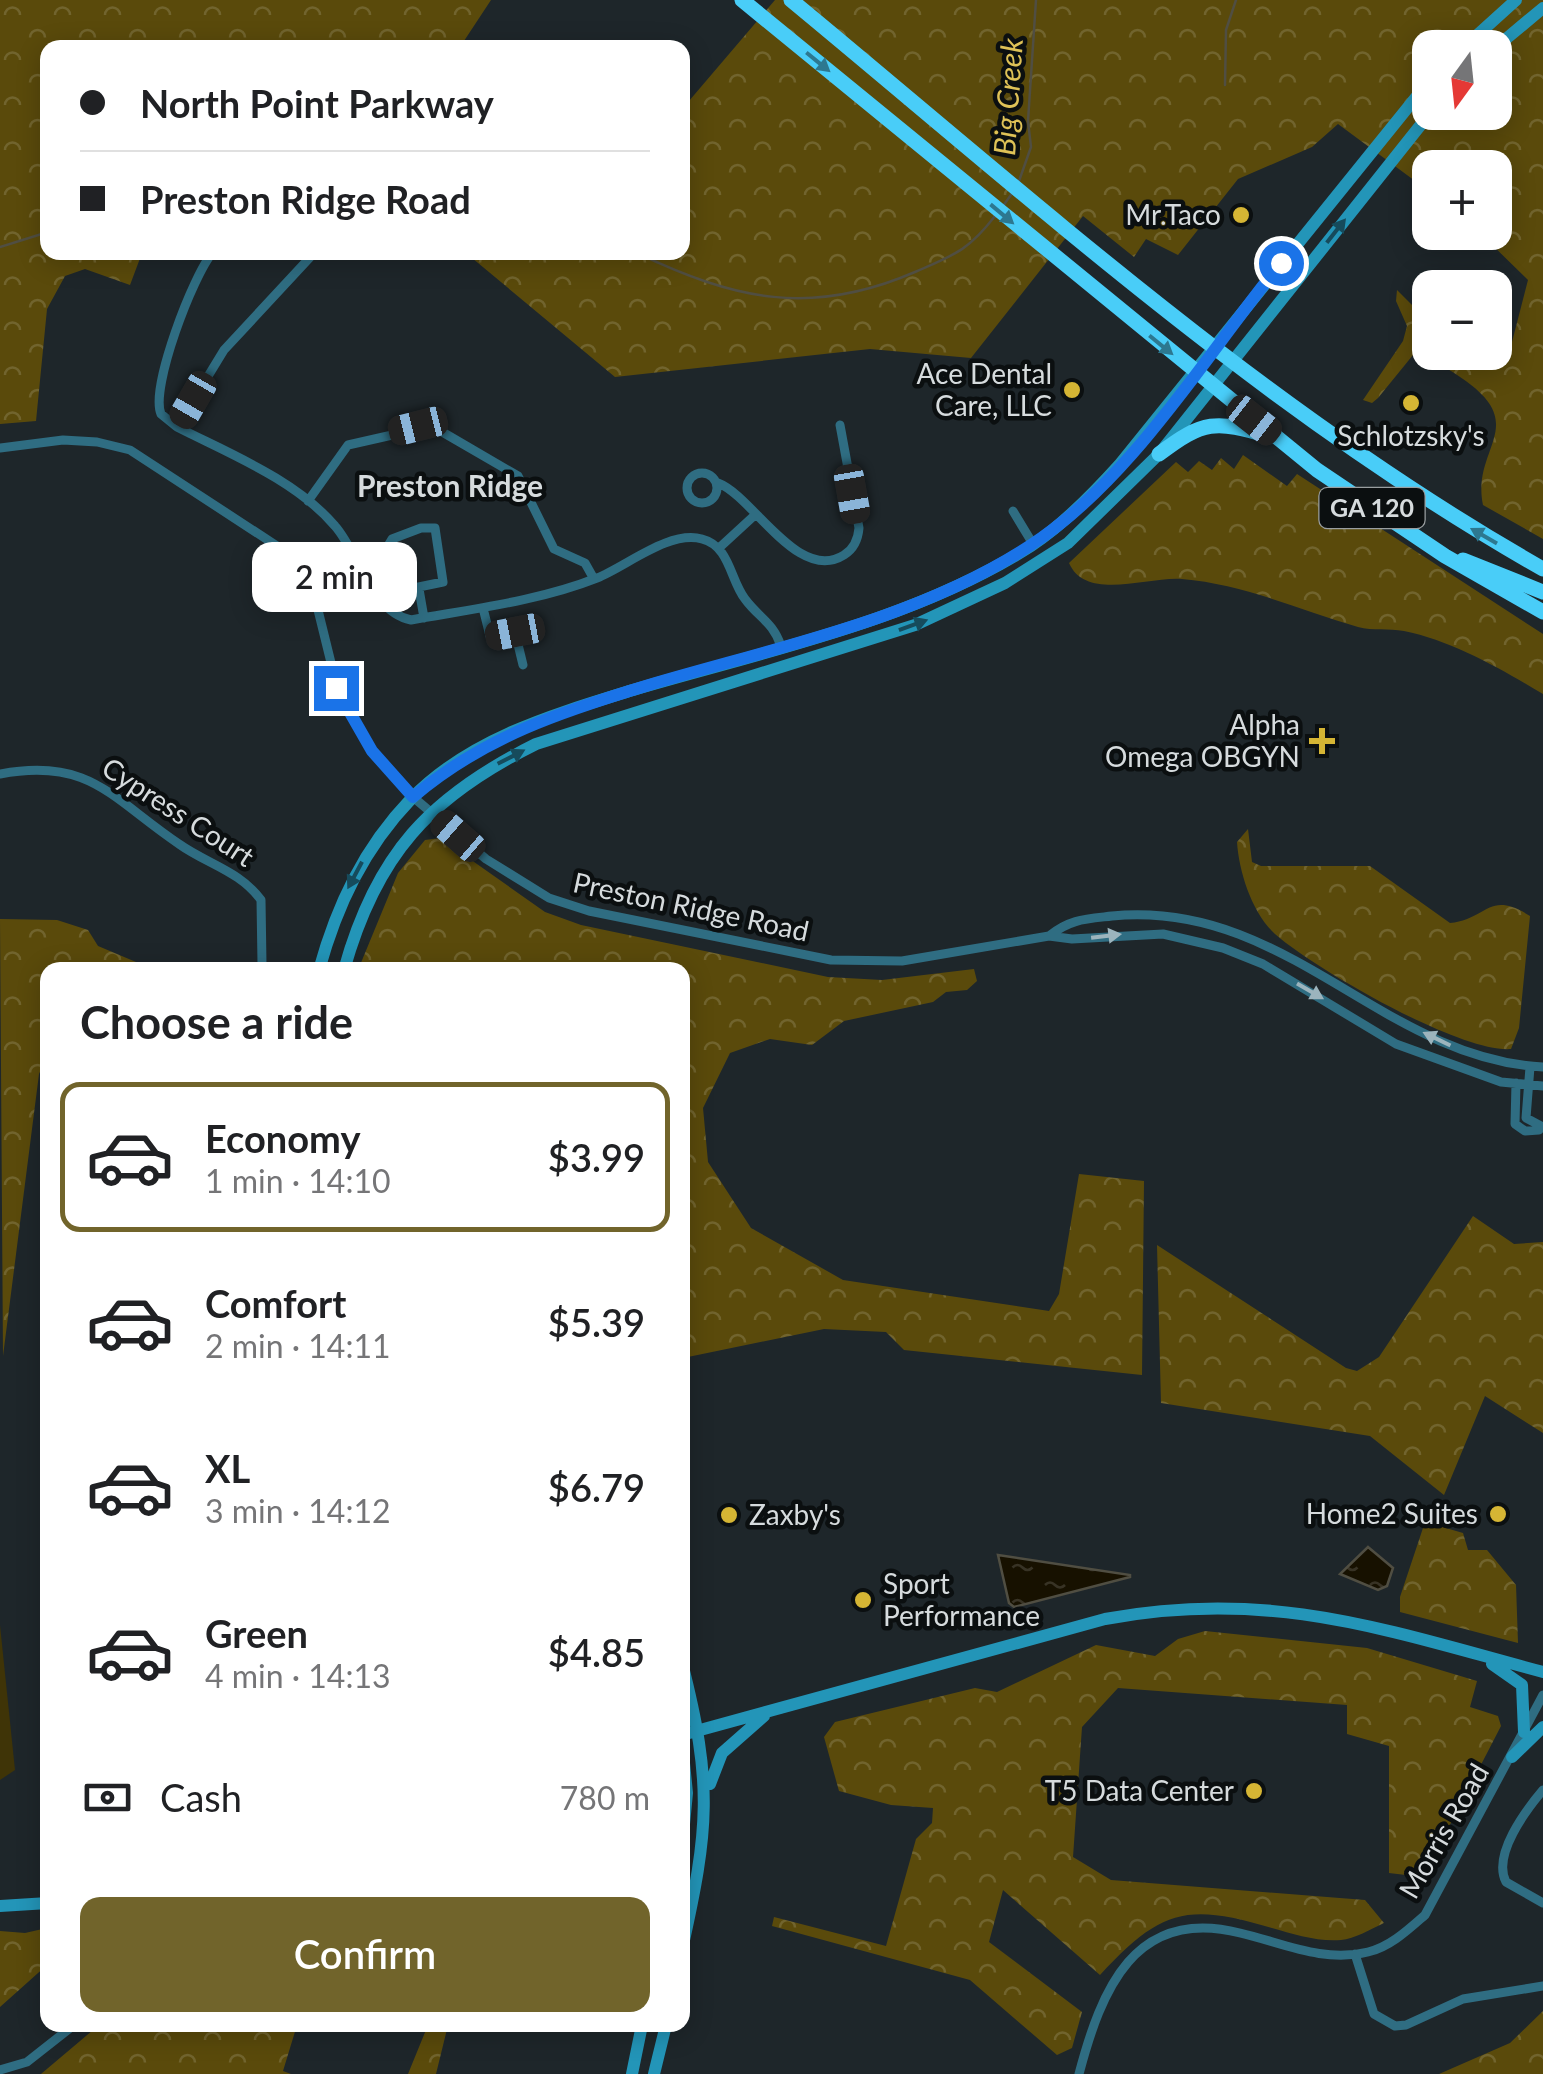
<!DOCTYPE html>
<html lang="en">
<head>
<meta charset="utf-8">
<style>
	:root { --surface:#fff; --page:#f2f2f2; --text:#202124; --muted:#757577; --line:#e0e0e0; --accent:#71642b }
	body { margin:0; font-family:Lato,sans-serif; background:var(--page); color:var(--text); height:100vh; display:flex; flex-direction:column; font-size:38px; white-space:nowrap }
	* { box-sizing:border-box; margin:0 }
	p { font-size:32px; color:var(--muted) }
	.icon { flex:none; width:55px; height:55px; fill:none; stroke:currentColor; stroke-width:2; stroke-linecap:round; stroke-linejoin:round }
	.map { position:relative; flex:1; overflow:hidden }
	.sheet { position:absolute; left:40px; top:962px; width:650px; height:1070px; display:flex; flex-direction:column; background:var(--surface); border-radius:20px; box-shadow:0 5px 25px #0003 }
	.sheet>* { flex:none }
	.top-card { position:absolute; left:40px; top:40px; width:650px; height:220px; border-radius:20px; box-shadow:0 5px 25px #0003; display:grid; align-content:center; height:220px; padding:0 40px; background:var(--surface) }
	.needle { width:65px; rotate:195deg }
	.tools { position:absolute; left:1412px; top:30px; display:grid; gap:20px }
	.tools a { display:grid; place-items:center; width:100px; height:100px; border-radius:20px; background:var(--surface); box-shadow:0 5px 25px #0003; font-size:50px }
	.end { position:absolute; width:45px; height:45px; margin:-22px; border:12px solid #1a73e8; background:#fff; box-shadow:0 0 0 5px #fff }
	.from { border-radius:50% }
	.bubble { position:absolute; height:70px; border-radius:20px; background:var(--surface); box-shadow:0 5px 25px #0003; font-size:32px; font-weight:600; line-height:70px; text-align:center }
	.car { position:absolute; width:30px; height:60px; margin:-30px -15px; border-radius:12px; box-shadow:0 0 8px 2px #0007; background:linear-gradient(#222 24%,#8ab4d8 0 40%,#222 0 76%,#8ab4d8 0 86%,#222 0) }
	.top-card b { display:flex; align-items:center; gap:35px; height:95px; font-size:38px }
	.top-card b+b { border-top:2px solid var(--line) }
	.top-card i { width:25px; height:25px; background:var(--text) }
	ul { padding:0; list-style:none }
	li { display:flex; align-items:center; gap:30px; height:150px; margin:0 20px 15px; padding:0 20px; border:5px solid transparent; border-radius:20px }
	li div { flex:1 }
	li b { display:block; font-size:38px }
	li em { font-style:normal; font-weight:600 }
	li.selected { border-color:var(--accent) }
	li>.icon { width:90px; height:90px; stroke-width:1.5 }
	h2 { padding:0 40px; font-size:45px; line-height:120px }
	.pay { display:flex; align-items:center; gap:25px; height:110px; padding:0 40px; font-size:38px }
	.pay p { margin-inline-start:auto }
	.cta { display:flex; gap:20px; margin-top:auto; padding:20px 40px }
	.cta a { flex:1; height:115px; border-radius:20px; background:var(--accent); color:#fff; font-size:40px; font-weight:600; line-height:115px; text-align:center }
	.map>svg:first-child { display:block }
	.forest { fill:url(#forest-crowns); fill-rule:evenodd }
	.green { fill:#3f3407 }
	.water { fill:url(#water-ripples); stroke:#504e42; stroke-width:2.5 }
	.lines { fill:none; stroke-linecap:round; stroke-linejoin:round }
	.stream { stroke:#504e42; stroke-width:2.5 }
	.street { stroke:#2f6d82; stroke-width:9 }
	.secondary { stroke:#2395b8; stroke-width:12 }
	.highway { stroke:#49cdf8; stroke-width:15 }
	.oneway { fill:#2d7890 }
	.oneway2 { fill:#164b5c }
	.oneway3 { fill:#9cb4bd }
	.route { stroke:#1a73e8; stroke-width:12 }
	.poi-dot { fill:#d5b534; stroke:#0b0f10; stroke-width:4 }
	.labels { text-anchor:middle; stroke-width:9; stroke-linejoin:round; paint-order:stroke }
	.shield { fill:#0b0f10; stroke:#999ea0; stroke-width:2.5 }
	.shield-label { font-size:25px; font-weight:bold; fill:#d6dbdd }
	.poi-label { font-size:28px; fill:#d6dbdd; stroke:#0b0f10; text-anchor:end }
	.street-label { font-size:28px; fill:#d6dbdd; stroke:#0b0f10 }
	.water-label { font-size:30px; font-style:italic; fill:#dfc257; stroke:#0b0f10 }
	.neighbourhood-label { font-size:30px; font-weight:bold; fill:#d6dbdd; stroke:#0b0f10 }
</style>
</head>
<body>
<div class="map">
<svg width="1543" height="2074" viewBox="0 0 1543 2074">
	<defs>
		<pattern id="forest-crowns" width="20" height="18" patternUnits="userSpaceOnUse" patternTransform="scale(2.5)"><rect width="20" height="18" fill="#5a4a0b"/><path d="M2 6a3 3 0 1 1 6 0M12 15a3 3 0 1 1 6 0" fill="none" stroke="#71642e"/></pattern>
		<pattern id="water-ripples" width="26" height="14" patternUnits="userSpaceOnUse" patternTransform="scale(2.5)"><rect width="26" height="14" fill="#171100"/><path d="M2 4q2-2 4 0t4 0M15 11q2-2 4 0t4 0" fill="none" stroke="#383325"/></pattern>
	</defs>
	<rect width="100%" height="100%" fill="#1e262a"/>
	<path class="forest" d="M 0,0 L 491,0 L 460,47 L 48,48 L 48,252 L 142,253 L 130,285 L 85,269 L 65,276 L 47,309 L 36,421 L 0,424 Z
		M 775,0 L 1543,0 L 1543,539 L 1483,505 C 1471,448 1531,426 1463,379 C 1449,369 1431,358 1413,355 L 1378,398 L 1372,403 L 1363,400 L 1403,341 L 1407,326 L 1396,301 L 1397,290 L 1430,323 L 1430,352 L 1495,352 L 1512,342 L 1528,280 L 1480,233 L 1495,232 L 1495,168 L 1430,168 L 1430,192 L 1338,124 L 1312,147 L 1238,179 L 1178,255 L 1146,239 L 1134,257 L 1083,216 L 971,358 L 870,349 L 615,377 L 466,253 L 682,252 L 683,108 ZM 1430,48 L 1495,48 L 1495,112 L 1430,112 Z
		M 1243,455 L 1287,486 L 1297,474 L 1543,634 L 1543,694 C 1501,669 1453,641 1404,631 C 1389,628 1373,631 1358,627 C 1300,610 1243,584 1182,579 C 1149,576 1086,602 1069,563 L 1176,462 L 1188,472 L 1199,461 L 1212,470 L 1221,458 L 1234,469 Z
		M 1248,829 L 1252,862 L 1261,866 L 1370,866 L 1450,923 C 1487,920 1488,889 1530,916 L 1519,1028 L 1511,1049 C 1460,1053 1315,969 1275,934 C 1252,913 1239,872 1237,842 Z
		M 440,838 L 545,912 L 581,925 L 828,977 L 882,980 L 974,969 L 977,981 L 967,990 L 946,992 L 933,1002 L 844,1021 L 812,1045 L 770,1039 L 730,1053 L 703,1108 L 708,1162 L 751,1228 L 843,1280 L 1049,1311 L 1059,1294 L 1079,1174 L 1144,1181 L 1142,1375 L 904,1350 L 886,1332 L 824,1329 L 683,1358 L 683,1255 L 690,1245 L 682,1229 L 682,970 L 358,970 L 398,873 L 425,840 Z
		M 0,919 L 57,920 L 88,930 L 98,946 L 155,970 L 48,970 L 47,1056 L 39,1074 L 3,1356 Z
		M 1473,1216 L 1514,1244 L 1543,1242 L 1543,1433 L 1485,1396 L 1444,1495 L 1370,1436 L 1161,1403 L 1157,1245 L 1346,1368 L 1357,1371 L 1379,1357 Z
		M 1425,1522 L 1463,1533 L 1468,1550 L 1487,1550 L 1516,1585 L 1518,1643 L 1400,1612 L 1400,1597 Z
		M 1205,1631 L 1367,1648 L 1477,1681 L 1470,1707 L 1498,1716 L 1501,1726 L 1423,1877 L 1389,1873 L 1389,1746 L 1347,1734 L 1347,1705 L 1118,1688 L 1082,1727 L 1073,1857 L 1111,1880 L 1365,1900 L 1384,1923 C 1371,1929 1354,1939 1341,1940 C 1318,1942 1293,1934 1272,1928 C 1186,1902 1160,1910 1100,1975 L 1003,1890 L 989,1942 L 1082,2012 L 1072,2048 L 1057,2055 L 970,1980 L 772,1926 L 774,1917 L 886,1946 L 916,1839 L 932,1823 L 933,1808 L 891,1805 L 839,1791 L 824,1737 L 835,1722 L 975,1688 L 997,1692 L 1096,1645 L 1155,1656 L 1178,1639 Z
		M 47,1928 L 47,1965 L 0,2007 L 0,1931 L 25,1933 Z
		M 1543,2011 L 1543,2074 L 1439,2074 L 1510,2043 Z
		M 99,2025 L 297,2025 L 283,2071 L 291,2074 L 41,2074 Z
		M 428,2025 L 448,2025 L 436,2074 L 408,2074 Z"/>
	<path class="green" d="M 0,1625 L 15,1770 L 0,1780 Z"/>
	<path class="water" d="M 1368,1547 L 1393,1568 L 1387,1586 L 1378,1590 L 1340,1574 Z
		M 998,1555 L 1130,1575 L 1130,1577 L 1014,1607 L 1009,1603 Z"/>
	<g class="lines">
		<path class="stream" d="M 1225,85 L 1226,30 L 1236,0
			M 1019,181 L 1031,147 L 1028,121 L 1036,0
			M 1003,206 L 1013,192
			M 0,247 L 48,232
			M 635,252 C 735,300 811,317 915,272 C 954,255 968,251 995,216"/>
		<path class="street" d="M 213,252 C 193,275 150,388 161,414 L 177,427 L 224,350 L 315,252
			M 177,427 C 230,454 296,480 335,526 C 359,553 371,612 411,620 C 472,609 539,601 597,578 C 627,566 669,530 702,539 C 730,546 730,580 745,599 C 759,618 773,622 781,646
			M 0,448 L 63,440 L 97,442 L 130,450 L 277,546 L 318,610 L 337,687 L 372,751 L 413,797 L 486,859 L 549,898 L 589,911 L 831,960 L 902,961 L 1049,936 L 1072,939 L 1163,934 L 1223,948 L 1263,964 L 1396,1044 L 1501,1082 L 1543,1086
			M687 488a15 15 0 1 1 30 0a15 15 0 1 1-30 0Z
			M 718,483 C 753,496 798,584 844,555 C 854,549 858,540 859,528 L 840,425
			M 308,501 L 348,445 L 432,426 L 518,476 L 554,549 L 585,563 L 594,579
			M 1013,511 L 1033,544
			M 421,528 L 435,528 L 443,582 L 409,589 L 386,549 L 392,539 Z
			M 719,548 L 756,514
			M 419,589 L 424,618
			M 483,608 L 490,636 L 515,632 L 523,665
			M 0,774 C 90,757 112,799 179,844 C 207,864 240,871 261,900 L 262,964
			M 1049,936 C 1070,919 1086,919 1112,916 C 1287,899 1381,1058 1543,1067
			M 249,970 L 262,964 L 272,970
			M 1530,1067 L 1526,1118 L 1543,1127
			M 1516,1083 L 1515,1124 L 1525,1131 L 1539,1130
			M 1543,1790 C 1526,1810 1492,1855 1506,1882 L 1543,1903
			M 1355,1954 L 1374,2014 L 1395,2026 L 1406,2025 L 1463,1999 L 1543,1986
			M 0,2070 L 27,2062 L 74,2025
			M 1079,2074 C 1101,1991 1134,1906 1240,1933 C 1283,1943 1323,1963 1368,1952 C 1390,1947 1409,1929 1425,1915 L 1543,1695"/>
		<path class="secondary" d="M 1463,48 L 1516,0
			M 1495,48 L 1543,8
			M 319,970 C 337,905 364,848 411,799 C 470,738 555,714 633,690 C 766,651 913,621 1031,546 C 1064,524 1093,494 1120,464 L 1430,80
			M 344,970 C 376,855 429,797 536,744 L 915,625 L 1005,583 L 1068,543 L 1159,454 L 1431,112
			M 682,1663 C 713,1784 709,1829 682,1949
			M 1492,1664 L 1522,1685 L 1524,1732
			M 682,1735 L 1105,1619 C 1270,1588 1386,1630 1543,1672
			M 682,1743 L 687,1793 L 682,1845
			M 1512,1757 L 1543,1727
			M 710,1784 L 722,1753 L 764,1716
			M 0,1906 L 48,1903
			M 632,2074 L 642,2025
			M 654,2074 L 666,2025"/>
		<path class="highway" d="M 742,0 L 1317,470 L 1445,556 L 1543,612
			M 791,0 C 1033,200 1269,414 1543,569
			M 1159,454 C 1204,420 1215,420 1269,436
			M 1463,560 L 1543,592"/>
	</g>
	<defs><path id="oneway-solid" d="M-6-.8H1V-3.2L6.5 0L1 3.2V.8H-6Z" transform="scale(2.5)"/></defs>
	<g class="oneway">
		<use href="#oneway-solid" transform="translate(818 62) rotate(39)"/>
		<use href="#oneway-solid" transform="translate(1002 214) rotate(40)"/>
		<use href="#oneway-solid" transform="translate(1161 345) rotate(39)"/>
		<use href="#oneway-solid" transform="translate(1484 536) rotate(-150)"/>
	</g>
	<g class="oneway2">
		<use href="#oneway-solid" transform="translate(1336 231) rotate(-52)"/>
		<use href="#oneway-solid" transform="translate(913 625) rotate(-20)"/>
		<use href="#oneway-solid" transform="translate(511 757) rotate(-27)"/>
		<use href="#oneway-solid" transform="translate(355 875) rotate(118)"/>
	</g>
	<g class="oneway3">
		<use href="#oneway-solid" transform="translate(1106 936) rotate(-7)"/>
		<use href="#oneway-solid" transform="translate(1310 991) rotate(30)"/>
		<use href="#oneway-solid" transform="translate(1437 1039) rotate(-154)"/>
	</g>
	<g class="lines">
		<path class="route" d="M 336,688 L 372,751 L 413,797 C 483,737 563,711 649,685 C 777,647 919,619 1031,545 C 1131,480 1206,355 1281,263"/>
	</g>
	<g class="poi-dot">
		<circle cx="1241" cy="215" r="10"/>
		<circle cx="1072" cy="390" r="10"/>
		<circle cx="1411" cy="403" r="10"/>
		<path d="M1317 726h10v10h10v10h-10v10h-10v-10h-10v-10h10z"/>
		<circle cx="1498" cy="1514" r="10"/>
		<circle cx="729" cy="1515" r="10"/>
		<circle cx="863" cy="1600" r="10"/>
		<circle cx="1254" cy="1791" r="10"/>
	</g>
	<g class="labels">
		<rect class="shield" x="1319.5" y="488" width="105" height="40" rx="8"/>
		<g class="shield-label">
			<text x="1372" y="517">GA 120</text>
		</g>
		<g class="poi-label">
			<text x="1221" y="225">Mr.Taco</text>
			<text x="1052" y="384">Ace Dental<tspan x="1052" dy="32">Care, LLC</tspan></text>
			<text x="1411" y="446" text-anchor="middle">Schlotzsky's</text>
			<text x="1300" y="735">Alpha<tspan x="1300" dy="32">Omega OBGYN</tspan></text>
			<text x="1478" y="1524">Home2 Suites</text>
			<text x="749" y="1525" text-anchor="start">Zaxby's</text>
			<text x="883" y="1594" text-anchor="start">Sport<tspan x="883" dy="32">Performance</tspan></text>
			<text x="1234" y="1801">T5 Data Center</text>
		</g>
		<g class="street-label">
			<text transform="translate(178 812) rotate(33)" y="10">Cypress Court</text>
			<text transform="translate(691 907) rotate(12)" y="10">Preston Ridge Road</text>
			<text transform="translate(1444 1831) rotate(-60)" y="10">Morris Road</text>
		</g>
		<g class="water-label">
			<text transform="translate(1009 97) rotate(-86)" y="10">Big Creek</text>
		</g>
		<g class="neighbourhood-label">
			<text x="450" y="497">Preston Ridge</text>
		</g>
	</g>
</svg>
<div class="tools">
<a><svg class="needle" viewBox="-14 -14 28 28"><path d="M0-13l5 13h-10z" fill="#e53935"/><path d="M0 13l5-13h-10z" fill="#757577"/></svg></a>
<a>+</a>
<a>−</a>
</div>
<i class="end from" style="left:1281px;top:263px"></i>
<i class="end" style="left:336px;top:688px"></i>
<div class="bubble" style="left:252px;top:542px;width:165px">2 min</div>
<i class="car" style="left:193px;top:400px;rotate:210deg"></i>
<i class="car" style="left:1254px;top:420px;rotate:128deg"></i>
<i class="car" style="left:418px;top:426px;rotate:256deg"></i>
<i class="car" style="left:852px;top:494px;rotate:170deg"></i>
<i class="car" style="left:515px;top:632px;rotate:259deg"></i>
<i class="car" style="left:458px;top:836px;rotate:311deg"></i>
<div class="top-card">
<b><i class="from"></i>North Point Parkway</b>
<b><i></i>Preston Ridge Road</b>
</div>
<section class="sheet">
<h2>Choose a ride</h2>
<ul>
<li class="selected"><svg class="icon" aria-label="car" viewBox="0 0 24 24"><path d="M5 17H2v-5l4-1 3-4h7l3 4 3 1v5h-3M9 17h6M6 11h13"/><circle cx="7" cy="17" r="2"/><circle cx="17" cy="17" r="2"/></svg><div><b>Economy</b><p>1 min · 14:10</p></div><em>$3.99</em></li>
<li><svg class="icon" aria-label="car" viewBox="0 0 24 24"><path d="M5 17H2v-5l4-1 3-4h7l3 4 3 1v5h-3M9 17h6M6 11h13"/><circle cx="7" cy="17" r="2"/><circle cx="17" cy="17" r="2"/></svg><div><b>Comfort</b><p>2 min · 14:11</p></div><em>$5.39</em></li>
<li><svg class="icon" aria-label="car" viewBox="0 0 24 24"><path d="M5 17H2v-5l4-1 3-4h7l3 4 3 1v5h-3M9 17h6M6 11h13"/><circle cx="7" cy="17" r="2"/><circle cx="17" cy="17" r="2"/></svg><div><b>XL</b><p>3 min · 14:12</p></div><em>$6.79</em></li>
<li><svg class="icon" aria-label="car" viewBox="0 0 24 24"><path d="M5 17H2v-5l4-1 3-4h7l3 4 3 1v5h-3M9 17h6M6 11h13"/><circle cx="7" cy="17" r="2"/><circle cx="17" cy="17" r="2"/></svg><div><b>Green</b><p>4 min · 14:13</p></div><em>$4.85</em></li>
</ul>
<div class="pay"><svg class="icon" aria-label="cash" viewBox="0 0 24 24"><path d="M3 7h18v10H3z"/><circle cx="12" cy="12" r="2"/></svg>Cash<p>780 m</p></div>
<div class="cta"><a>Confirm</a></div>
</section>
</div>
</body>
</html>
